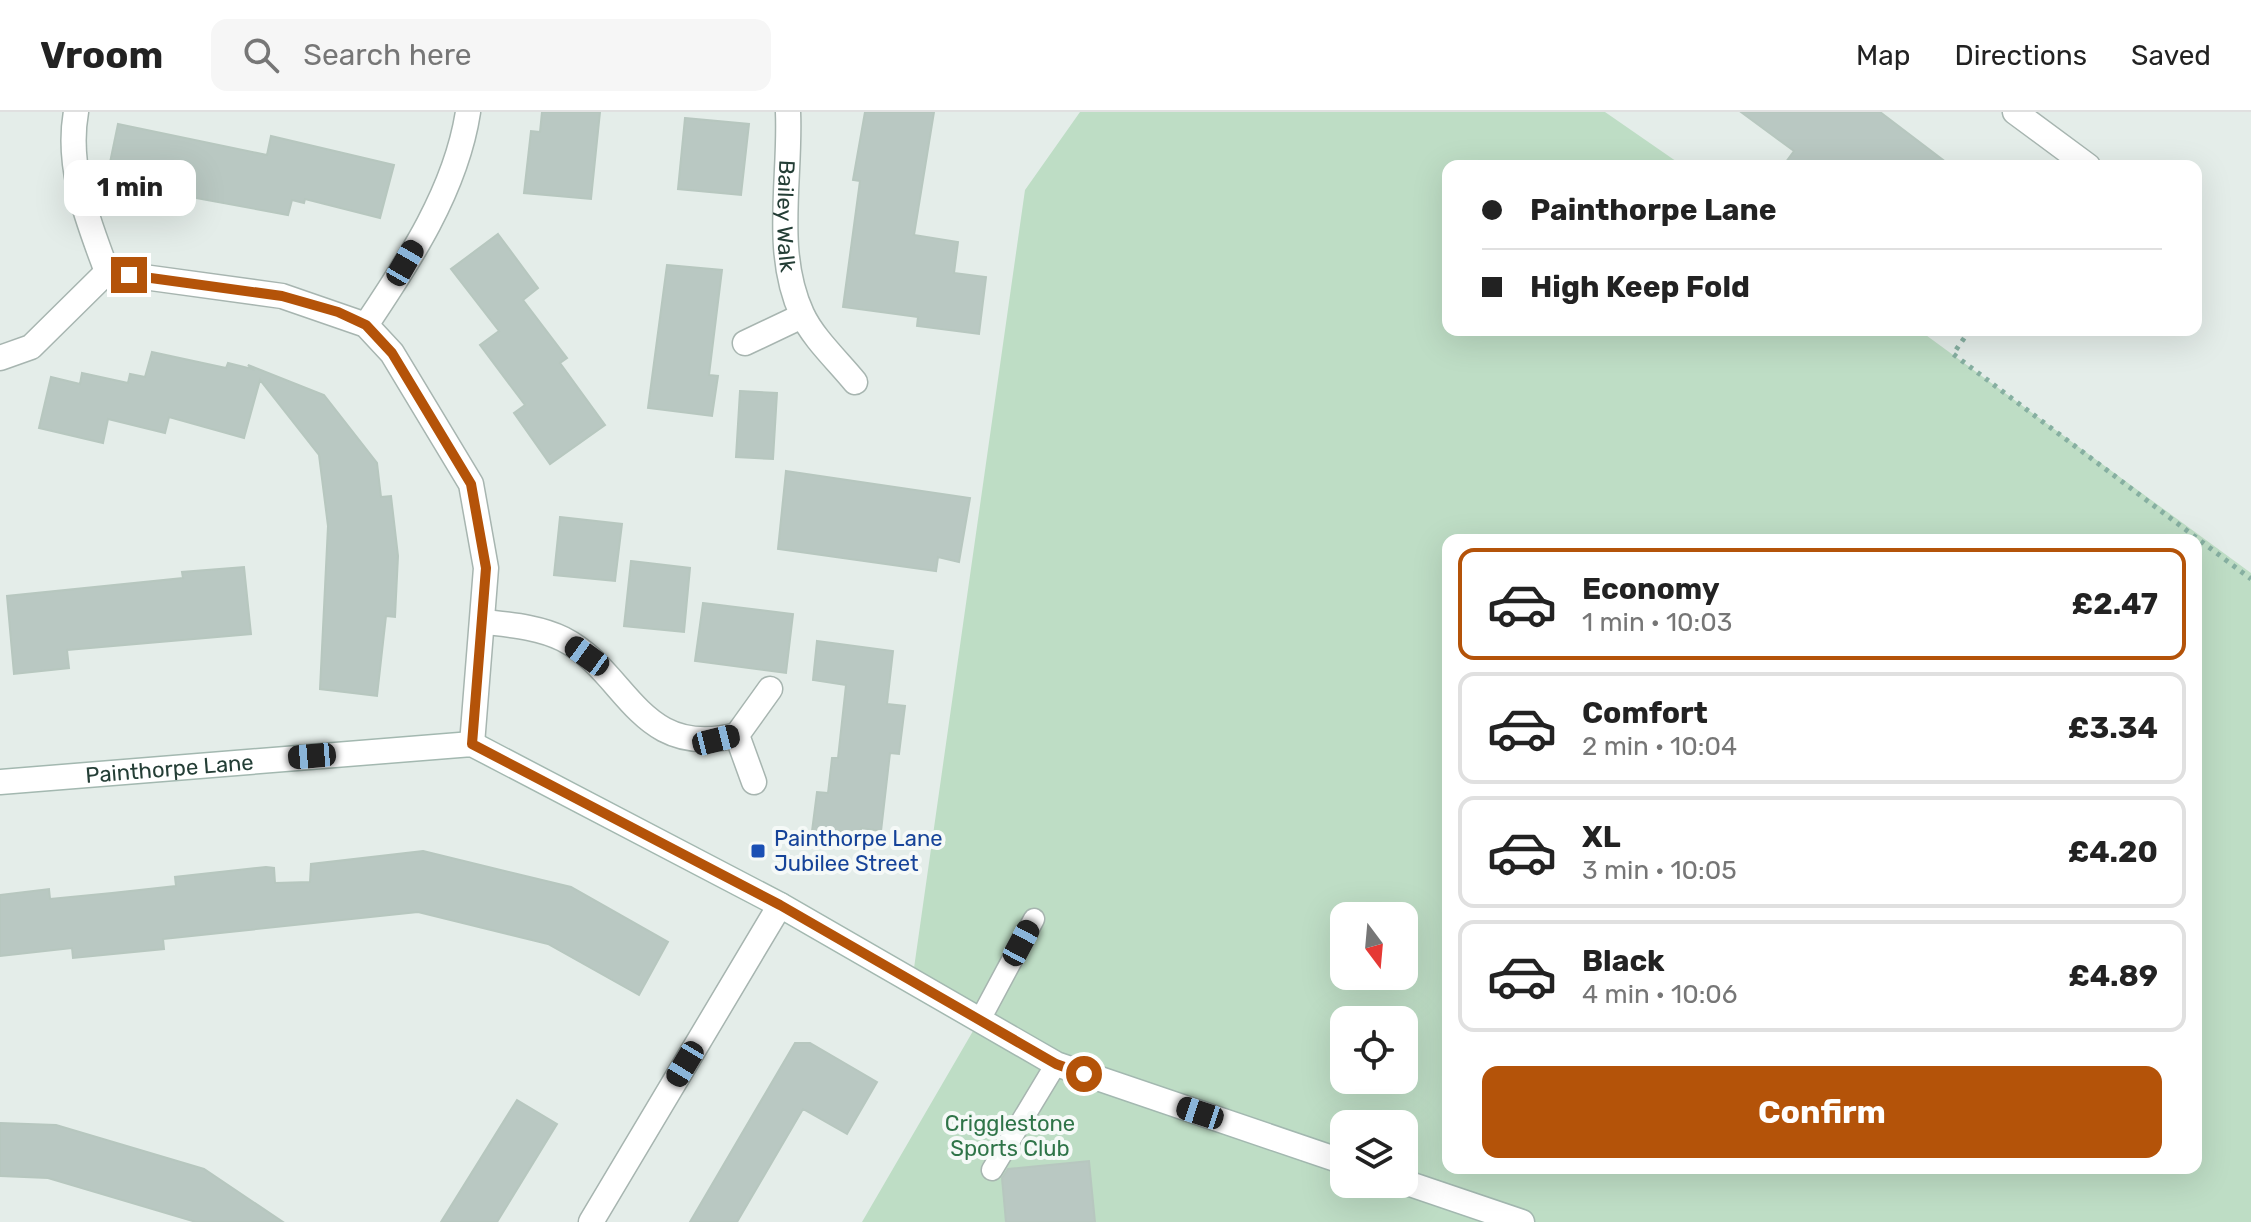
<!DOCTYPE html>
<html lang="en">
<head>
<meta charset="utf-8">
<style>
	:root { --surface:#fff; --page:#f6f6f6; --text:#222; --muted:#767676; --line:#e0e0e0; --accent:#b45309 }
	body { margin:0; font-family:Rubik,sans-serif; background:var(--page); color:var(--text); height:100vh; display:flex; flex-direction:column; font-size:30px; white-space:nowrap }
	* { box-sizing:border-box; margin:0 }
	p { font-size:26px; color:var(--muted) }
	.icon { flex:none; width:44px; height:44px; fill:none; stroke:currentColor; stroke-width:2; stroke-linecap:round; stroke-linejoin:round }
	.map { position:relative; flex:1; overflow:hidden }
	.sheet { position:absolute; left:1442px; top:422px; width:760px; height:640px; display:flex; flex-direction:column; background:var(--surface); border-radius:16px; box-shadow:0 8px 32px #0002 }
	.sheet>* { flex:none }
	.guide { position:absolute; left:1442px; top:48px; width:760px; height:176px; border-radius:16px; box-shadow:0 8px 32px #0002; display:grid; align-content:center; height:176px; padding:0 40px; background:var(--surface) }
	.needle { width:52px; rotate:164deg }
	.controls { position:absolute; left:1330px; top:790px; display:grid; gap:16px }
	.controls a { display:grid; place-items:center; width:88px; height:88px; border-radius:16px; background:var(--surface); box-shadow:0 8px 32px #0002; font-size:40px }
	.end { position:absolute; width:36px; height:36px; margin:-18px; border:10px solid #b45309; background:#fff; box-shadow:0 0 0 4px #fff }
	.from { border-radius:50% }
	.bubble { position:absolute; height:56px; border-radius:16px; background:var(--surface); box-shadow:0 8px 32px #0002; font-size:26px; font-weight:700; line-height:56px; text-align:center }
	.car { position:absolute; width:24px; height:48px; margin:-24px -12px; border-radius:10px; box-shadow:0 0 6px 2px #0007; background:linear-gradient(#222 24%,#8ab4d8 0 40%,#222 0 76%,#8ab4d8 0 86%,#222 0) }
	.guide b { display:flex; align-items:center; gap:28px; height:76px; font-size:30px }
	.guide b+b { border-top:2px solid var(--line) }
	.guide i { width:20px; height:20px; background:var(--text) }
	ul { padding:14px 0 0; list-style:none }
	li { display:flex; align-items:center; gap:24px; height:112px; margin:0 16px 12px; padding:0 24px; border:4px solid var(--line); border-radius:16px }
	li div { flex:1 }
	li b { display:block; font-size:30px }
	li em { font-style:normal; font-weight:700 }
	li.current { border-color:var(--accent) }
	li>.icon { width:72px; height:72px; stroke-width:1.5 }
	.button { display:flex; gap:16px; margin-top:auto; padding:16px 40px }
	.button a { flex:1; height:92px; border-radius:16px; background:var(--accent); color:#fff; font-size:32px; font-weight:700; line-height:92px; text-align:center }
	header { display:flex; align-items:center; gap:48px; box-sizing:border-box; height:112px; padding:0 40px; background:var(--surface); border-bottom:2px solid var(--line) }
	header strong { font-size:38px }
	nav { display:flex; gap:44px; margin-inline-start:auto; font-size:28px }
	.search { width:560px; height:72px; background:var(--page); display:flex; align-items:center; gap:20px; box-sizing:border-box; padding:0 28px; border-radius:16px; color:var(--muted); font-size:30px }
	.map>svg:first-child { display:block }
	.green { fill:#beddc5; fill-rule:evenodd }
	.building { fill:#b9c8c2; stroke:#b7c7bf; stroke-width:2 }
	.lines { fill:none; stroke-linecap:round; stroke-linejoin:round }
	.lane-casing { stroke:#a7b5b0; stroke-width:23 }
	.street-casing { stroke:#a7b5b0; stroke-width:27 }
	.secondary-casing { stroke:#a3b8b0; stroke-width:27 }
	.path { stroke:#86afa1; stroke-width:5; stroke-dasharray:4 6; stroke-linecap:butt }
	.lane { stroke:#fff; stroke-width:20 }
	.street { stroke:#fff; stroke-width:24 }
	.secondary { stroke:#fff; stroke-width:24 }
	.route { stroke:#b45309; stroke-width:10 }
	.transit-dot { fill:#1a4fb4; stroke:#f5f9f7; stroke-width:3 }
	.labels { text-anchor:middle; stroke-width:8; stroke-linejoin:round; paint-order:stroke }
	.street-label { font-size:22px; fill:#243e36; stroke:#f5f9f7 }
	.transit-label { font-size:22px; fill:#164399; stroke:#f5f9f7; text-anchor:start }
	.park-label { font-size:22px; fill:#2f7448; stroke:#f5f9f7 }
</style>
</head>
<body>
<header>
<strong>Vroom</strong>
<div class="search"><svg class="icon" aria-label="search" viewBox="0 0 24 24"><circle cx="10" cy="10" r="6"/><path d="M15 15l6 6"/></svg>Search here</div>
<nav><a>Map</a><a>Directions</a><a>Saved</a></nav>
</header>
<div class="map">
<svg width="2251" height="1110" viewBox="0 0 2251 1110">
	<rect width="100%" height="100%" fill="#e4ede9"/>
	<path class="green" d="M 1080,0 L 1605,0 L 1683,54 L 1448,54 L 1448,218 L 1919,218 L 2251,461 L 2251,1110 L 1531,1110 L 1490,1099 L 1484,1110 L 862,1110 L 980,907 L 912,870 L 1025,78 ZM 1448,428 L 2196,428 L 2196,1056 L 1448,1056 ZM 1344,804 L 1404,804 L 1404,864 L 1344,864 ZM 1344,908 L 1404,908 L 1404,968 L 1344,968 ZM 1344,1012 L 1404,1012 L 1404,1072 L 1344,1072 Z"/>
	<path class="building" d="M 542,0 L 600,0 L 591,87 L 524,81 L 531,19 L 540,20 Z
		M 865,0 L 934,0 L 914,123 L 958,130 L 954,161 L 986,165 L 979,222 L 917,214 L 918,205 L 843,195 L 860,69 L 853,68 Z
		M 1741,0 L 1880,0 L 1951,54 L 1783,54 L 1794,39 Z
		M 685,6 L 749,12 L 741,83 L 678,77 Z
		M 118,12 L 267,43 L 271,24 L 394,53 L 380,106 L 305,87 L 304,91 L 292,88 L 288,103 L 169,81 L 107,65 Z
		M 498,122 L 538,176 L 523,188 L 567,246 L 560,251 L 605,313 L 550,352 L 514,301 L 525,293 L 480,233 L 499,219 L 451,157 Z
		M 667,153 L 722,158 L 709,263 L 718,264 L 712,304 L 648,296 Z
		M 152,240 L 226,256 L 228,251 L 252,257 L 248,253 L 324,283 L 377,351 L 381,385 L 391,384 L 398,444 L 395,505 L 386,504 L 377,584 L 320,577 L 328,414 L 319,343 L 260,268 L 244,326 L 169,305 L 165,321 L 108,307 L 103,331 L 39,316 L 51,265 L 80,272 L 82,261 L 128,271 L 130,262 L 145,265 Z
		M 740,279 L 777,281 L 773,347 L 736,345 Z
		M 786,359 L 970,386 L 959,450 L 938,445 L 936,459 L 778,437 Z
		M 560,405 L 622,412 L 615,469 L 554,463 Z
		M 631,449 L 690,456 L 684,520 L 624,514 Z
		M 244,455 L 251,522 L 67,538 L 69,556 L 14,562 L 7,484 L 183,466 L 182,460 Z
		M 703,491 L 793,502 L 786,561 L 695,549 Z
		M 817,529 L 893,539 L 887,592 L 905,594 L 899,642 L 890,641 L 881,719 L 861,716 L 860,732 L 811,727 L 817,680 L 828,681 L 832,646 L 838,646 L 846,573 L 813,568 Z
		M 423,739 L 571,775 L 668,830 L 639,883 L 548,832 L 418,800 L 163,827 L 164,837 L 73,846 L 72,836 L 0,844 L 0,783 L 49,777 L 50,787 L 112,781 L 176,774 L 175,765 L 266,755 L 274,756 L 275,771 L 310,770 L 311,752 Z
		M 795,931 L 810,931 L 877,970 L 847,1022 L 803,997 L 737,1110 L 690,1110 Z
		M 517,988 L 557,1012 L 497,1110 L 441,1110 Z
		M 0,1011 L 56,1013 L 204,1057 L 283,1110 L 196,1110 L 48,1066 L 0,1064 Z
		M 1089,1049 L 1095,1110 L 1006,1110 L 1002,1066 L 1008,1057 Z"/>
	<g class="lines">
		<defs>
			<path id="lane" d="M 981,906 L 1034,807
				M 992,1058 L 1056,952"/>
			<g id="street">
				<path d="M 76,0 C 66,56 88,108 107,160"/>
				<path id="s1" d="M 788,0 C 791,66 773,140 802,202 C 813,226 838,249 855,270"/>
				<path d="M 2015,0 L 2088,54"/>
				<path d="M 107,160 L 282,184 L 366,213 L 392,241 L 471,372 L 486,456 L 472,632"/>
				<path d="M 366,213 C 409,149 456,78 468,0"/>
				<path d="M 745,231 L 802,204"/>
				<path d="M 0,246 L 31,235 L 107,160"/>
				<path d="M 485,510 C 511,513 539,515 563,527 C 628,560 638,648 737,623"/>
				<path d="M 754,670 L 737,623 L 770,577"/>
				<path d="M 591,1110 L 780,793"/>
			</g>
			<g id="secondary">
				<path id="s2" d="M 0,670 L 472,632 L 780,793 L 1056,952 L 1344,1050"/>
				<path d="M 1404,1070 L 1522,1110"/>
			</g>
		</defs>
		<use href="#lane" class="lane-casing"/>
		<use href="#street" class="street-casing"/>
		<use href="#secondary" class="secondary-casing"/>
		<path class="path" d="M 1970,218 L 1953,242 L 2251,467"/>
		<use href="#lane" class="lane"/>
		<use href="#street" class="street"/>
		<use href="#secondary" class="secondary"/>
	</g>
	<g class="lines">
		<path class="route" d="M 129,163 L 282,184 L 338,200 L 366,213 L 392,241 L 471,372 L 486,456 L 472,632 L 780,793 L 1056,952 L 1084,962"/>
	</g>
	<rect class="transit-dot" x="750" y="731" width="16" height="16" rx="4"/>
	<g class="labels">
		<g class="street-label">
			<text dy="8" stroke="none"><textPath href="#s1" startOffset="104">Bailey Walk</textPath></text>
			<text dy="8" stroke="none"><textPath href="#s2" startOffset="170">Painthorpe Lane</textPath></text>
		</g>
		<g class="transit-label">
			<text x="774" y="734">Painthorpe Lane<tspan x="774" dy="25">Jubilee Street</tspan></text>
		</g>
		<g class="park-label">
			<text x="1010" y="1019">Crigglestone<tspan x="1010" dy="25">Sports Club</tspan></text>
		</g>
	</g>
</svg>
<div class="controls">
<a><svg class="needle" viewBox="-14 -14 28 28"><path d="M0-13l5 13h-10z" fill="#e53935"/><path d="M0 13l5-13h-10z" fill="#767676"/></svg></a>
<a><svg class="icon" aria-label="locate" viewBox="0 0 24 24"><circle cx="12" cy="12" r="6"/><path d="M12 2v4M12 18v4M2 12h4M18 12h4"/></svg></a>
<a><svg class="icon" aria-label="layers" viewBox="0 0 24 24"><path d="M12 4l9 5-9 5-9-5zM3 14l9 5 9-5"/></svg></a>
</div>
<i class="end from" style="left:1084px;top:962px"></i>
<i class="end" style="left:129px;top:163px"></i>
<div class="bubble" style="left:64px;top:48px;width:132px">1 min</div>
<i class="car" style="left:405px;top:151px;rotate:30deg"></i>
<i class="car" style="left:587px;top:544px;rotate:306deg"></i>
<i class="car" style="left:716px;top:628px;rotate:76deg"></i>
<i class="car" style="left:312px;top:644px;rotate:265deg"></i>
<i class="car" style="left:1021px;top:831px;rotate:28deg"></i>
<i class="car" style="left:685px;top:952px;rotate:211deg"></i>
<i class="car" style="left:1200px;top:1001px;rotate:288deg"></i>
<div class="guide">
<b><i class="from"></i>Painthorpe Lane</b>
<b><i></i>High Keep Fold</b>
</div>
<section class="sheet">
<ul>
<li class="current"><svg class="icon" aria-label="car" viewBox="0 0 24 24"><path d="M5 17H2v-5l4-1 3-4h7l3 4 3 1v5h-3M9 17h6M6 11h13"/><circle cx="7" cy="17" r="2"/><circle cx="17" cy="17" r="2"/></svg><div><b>Economy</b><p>1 min · 10:03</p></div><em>£2.47</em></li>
<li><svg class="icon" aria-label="car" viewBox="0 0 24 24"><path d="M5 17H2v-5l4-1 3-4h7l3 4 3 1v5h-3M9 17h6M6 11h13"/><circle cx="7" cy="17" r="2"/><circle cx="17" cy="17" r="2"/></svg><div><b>Comfort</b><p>2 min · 10:04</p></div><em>£3.34</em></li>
<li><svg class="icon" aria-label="car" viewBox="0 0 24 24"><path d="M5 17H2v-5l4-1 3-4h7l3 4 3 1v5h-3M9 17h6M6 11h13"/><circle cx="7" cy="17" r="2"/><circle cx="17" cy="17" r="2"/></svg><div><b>XL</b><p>3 min · 10:05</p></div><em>£4.20</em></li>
<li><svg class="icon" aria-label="car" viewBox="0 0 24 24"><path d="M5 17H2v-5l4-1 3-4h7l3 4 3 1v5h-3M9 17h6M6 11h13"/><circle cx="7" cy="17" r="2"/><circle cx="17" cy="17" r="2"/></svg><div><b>Black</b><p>4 min · 10:06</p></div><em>£4.89</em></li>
</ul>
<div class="button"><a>Confirm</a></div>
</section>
</div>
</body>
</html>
